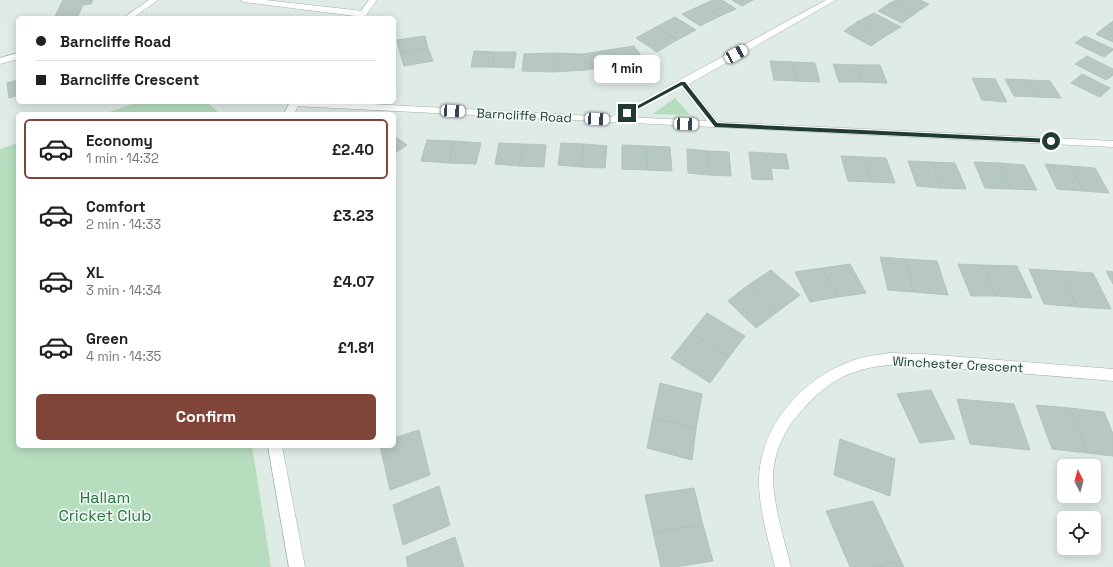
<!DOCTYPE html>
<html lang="en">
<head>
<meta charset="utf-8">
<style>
	:root { --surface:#fff; --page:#f6f6f6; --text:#202124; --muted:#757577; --line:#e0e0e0; --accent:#814438 }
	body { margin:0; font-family:"Space Grotesk",sans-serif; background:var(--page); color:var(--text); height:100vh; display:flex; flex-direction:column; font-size:15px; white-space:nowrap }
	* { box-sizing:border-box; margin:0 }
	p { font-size:13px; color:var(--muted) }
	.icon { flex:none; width:22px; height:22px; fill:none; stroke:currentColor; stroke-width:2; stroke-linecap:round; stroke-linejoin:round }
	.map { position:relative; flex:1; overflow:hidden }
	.side { position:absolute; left:16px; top:112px; width:380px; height:336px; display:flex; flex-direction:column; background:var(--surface); border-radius:6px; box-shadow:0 2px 10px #0003 }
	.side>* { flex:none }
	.hud { position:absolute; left:16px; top:16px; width:380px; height:88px; border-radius:6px; box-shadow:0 2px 10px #0003; display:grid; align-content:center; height:88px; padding:0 20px; background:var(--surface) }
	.needle { width:26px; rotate:354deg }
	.tools { position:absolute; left:1057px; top:459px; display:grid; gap:8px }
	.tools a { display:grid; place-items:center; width:44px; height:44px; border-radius:6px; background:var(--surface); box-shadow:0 2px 10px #0003; font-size:20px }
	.end { position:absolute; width:18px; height:18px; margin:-9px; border:5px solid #1f3b32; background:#fff; box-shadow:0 0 0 2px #fff }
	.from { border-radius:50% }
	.bubble { position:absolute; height:28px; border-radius:6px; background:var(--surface); box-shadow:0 2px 10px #0003; font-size:13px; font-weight:700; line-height:28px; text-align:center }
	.car { position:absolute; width:12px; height:24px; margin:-12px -6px; border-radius:5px; box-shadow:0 0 3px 1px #0007; background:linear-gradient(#fff 24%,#345 0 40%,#fff 0 76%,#345 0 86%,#fff 0) }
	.hud b { display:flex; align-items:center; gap:14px; height:38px; font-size:15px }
	.hud b+b { border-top:1px solid var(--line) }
	.hud i { width:10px; height:10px; background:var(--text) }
	ul { padding:7px 0 0; list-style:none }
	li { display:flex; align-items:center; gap:12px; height:60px; margin:0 8px 6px; padding:0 12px; border:2px solid transparent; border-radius:6px }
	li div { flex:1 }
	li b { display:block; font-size:15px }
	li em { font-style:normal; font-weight:700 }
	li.current { border-color:var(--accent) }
	li>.icon { width:36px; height:36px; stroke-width:1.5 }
	.cta { display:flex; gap:8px; margin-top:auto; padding:8px 20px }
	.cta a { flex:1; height:46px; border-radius:6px; background:var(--accent); color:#fff; font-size:16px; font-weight:700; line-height:46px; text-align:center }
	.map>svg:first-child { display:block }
	.green { fill:#b6ddbe }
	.building { fill:#b7c8c0; stroke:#b1c4bb }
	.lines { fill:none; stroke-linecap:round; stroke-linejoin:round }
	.minor-casing { stroke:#a2b3ac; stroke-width:1 }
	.tertiary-casing { stroke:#a2b3ac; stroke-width:1 }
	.minor { fill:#fff; fill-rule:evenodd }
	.tertiary { fill:#fff; fill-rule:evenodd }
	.route { fill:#1f3b32 }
	.labels { text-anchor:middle; stroke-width:3.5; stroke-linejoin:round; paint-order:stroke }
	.street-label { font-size:13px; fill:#1f3b32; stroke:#eff7f3 }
	.near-park-label { font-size:16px; fill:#287341; stroke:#eff7f3 }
</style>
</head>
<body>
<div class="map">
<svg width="1113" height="567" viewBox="0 0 1113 567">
	<rect width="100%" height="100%" fill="#dfebe5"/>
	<path class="green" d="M 675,98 L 690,115 L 653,114 Z
		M 139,102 L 207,102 L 220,114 L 103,114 Z
		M 18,143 L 18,446 L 252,446 L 271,567 L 0,567 L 0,149 Z"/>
	<path class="building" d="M 63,0 L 93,0 L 91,4 L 83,5 L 77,18 L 54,18 Z
		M 713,0 L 722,0 L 736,9 L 720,16 L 702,5 Z
		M 732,0 L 753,0 L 742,6 Z
		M 896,0 L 920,0 L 929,4 L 913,15 L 890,3 Z
		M 890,3 L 913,15 L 902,23 L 878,11 Z
		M 702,5 L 720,16 L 700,26 L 682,14 Z
		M 874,13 L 901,27 L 884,37 L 857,22 Z
		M 675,17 L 696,30 L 677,40 L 656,27 Z
		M 1113,21 L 1113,31 L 1105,27 Z
		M 857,22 L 884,37 L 871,46 L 844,31 Z
		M 656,27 L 677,40 L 657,52 L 636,38 Z
		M 1105,27 L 1113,31 L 1113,42 L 1096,34 Z
		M 425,36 L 428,48 L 400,53 L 397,40 Z
		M 1085,36 L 1113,49 L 1113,50 L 1104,57 L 1075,43 Z
		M 634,46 L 645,61 L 616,65 L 608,50 Z
		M 428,48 L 433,61 L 404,66 L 400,53 Z
		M 608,50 L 616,65 L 586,70 L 583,54 Z
		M 474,51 L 495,52 L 492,67 L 471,67 Z
		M 495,52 L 516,52 L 514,68 L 492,67 Z
		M 554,53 L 554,72 L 522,71 L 524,54 Z
		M 554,53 L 583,54 L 586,70 L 554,72 Z
		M 1087,56 L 1113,69 L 1113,75 L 1106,80 L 1075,64 Z
		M 770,61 L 792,62 L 797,81 L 774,80 Z
		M 792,62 L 815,63 L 820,82 L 797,81 Z
		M 833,64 L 856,65 L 863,82 L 839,82 Z
		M 856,65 L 880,65 L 887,83 L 863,82 Z
		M 1082,74 L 1110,88 L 1100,97 L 1071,83 Z
		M 972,78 L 995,79 L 1007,102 L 982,100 Z
		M 1005,79 L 1028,80 L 1038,97 L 1014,96 Z
		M 18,80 L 18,95 L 9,98 L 7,83 Z
		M 1028,80 L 1050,81 L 1061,98 L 1038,97 Z
		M 394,136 L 407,145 L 394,154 Z
		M 427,140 L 454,141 L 449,163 L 421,161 Z
		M 454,141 L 481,143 L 476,164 L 449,163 Z
		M 499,143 L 523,144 L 519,166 L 495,164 Z
		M 561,143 L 584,144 L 582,167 L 558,165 Z
		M 523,144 L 546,145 L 544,167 L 519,166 Z
		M 584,144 L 607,146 L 605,168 L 582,167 Z
		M 622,145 L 646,146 L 647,170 L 622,169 Z
		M 646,146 L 670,147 L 672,171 L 647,170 Z
		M 687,149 L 708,151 L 709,175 L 688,173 Z
		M 708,151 L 729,152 L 731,176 L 709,175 Z
		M 749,152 L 786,154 L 789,169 L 771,168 L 773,180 L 752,179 Z
		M 841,156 L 864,157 L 872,182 L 848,181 Z
		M 864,157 L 886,158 L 895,183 L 872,182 Z
		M 908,161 L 932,162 L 941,188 L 917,186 Z
		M 932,162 L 955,163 L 966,189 L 941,188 Z
		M 974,162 L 999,163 L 1011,189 L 985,188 Z
		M 999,163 L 1024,165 L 1037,190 L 1011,189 Z
		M 1045,164 L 1070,166 L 1083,191 L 1057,189 Z
		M 1070,166 L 1095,168 L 1109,193 L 1083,191 Z
		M 880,257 L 905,259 L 914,292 L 888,290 Z
		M 905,259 L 937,261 L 948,295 L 914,292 Z
		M 850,264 L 866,293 L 838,297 L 822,268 Z
		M 958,264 L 982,265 L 996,296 L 971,296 Z
		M 982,265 L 1017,266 L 1032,298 L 996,296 Z
		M 822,268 L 838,297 L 810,302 L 795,272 Z
		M 1029,269 L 1061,271 L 1078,307 L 1044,304 Z
		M 771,270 L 800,295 L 776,313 L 747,286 Z
		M 1061,271 L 1093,273 L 1111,309 L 1078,307 Z
		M 1106,271 L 1113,272 L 1113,284 Z
		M 747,286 L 776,313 L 756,328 L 728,301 Z
		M 707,313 L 745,336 L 729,357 L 691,333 Z
		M 691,333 L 729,357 L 710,383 L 671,358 Z
		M 660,383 L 702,394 L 696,429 L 653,417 Z
		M 931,390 L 955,439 L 920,443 L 897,394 Z
		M 957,399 L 1014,404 L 1030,450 L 970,444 Z
		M 1036,405 L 1070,408 L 1087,453 L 1052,449 Z
		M 1070,408 L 1104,412 L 1113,434 L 1113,456 L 1087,453 Z
		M 653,417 L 696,429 L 692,460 L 647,448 Z
		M 419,430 L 430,475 L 390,490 L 380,446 L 394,446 L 394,438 Z
		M 840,439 L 895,459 L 890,496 L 834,475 Z
		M 439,486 L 450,525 L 403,545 L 393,505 Z
		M 694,488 L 703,525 L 653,532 L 645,495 Z
		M 873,501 L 901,561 L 874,567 L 850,567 L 826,511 Z
		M 703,525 L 713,561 L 675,567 L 661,567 L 653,532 Z
		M 455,537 L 464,567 L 408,567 L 406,557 Z
		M 901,561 L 904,567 L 874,567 Z"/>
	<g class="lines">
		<defs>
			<path id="minor" d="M 149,0 L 158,0 L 133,18 L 123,18 Z
				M 240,0 L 265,0 L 363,11 L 367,14 L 363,17 L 244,2 Z
				M 826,0 L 836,0 L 689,84 L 718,122 L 1113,141 L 1113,147 L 294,106 L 289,103 L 334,102 L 612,117 ZM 682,88 L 707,121 L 626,117 Z
				M 18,53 L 18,59 L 0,64 L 0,58 Z
				M 890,353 L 924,354 L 1113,369 L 1113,381 C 1066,377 1019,373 972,370 C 935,367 893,359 858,371 C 833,378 814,396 798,415 C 783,432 772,458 773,481 C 775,511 784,539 791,567 L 775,567 C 768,539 759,510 759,481 C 759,425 804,377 854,360 C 865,356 878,355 890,353 Z"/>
			<path id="tertiary" d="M 369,0 L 377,0 L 364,18 L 356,18 Z
				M 290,102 L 300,102 L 294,114 L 284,114 Z
				M 268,446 L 282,446 L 305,567 L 289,567 Z"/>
		</defs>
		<use href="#minor" class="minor-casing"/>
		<use href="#tertiary" class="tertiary-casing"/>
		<use href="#minor" class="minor"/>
		<use href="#tertiary" class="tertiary"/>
	</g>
	<path class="route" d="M 681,82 L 685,82 L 717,123 L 1051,139 L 1054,141 L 1051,143 L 715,127 L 682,85 L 628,114 L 624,113 Z"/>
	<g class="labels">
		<g class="street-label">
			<text transform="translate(524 115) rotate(3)" y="5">Barncliffe Road</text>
			<text transform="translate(958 364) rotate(3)" y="5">Winchester Crescent</text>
		</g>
		<g class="near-park-label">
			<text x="105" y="503">Hallam<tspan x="105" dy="18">Cricket Club</tspan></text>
		</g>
	</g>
</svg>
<div class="tools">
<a><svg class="needle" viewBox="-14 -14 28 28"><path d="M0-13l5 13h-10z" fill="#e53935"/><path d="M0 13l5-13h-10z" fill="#757577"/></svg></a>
<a><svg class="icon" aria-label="locate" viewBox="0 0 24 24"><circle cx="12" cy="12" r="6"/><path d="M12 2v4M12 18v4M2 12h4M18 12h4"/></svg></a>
</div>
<i class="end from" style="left:1051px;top:141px"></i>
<i class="end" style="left:627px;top:113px"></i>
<div class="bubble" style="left:594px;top:55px;width:66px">1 min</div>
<i class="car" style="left:736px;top:54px;rotate:61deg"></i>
<i class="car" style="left:453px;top:111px;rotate:93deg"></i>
<i class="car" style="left:597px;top:119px;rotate:93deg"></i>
<i class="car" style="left:686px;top:124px;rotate:92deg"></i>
<div class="hud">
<b><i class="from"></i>Barncliffe Road</b>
<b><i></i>Barncliffe Crescent</b>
</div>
<section class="side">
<ul>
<li class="current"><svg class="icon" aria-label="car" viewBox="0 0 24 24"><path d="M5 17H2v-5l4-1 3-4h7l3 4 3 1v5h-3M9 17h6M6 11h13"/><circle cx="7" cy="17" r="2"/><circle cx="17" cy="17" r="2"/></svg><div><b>Economy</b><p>1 min · 14:32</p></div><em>£2.40</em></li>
<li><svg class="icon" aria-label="car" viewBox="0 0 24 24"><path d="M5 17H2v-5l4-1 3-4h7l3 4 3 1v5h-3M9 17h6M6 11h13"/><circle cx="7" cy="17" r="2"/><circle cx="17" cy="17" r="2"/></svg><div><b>Comfort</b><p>2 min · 14:33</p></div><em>£3.23</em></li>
<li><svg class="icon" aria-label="car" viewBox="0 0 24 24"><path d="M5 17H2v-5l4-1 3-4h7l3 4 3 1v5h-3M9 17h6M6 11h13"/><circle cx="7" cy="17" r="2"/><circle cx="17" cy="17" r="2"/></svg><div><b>XL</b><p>3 min · 14:34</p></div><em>£4.07</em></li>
<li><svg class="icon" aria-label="car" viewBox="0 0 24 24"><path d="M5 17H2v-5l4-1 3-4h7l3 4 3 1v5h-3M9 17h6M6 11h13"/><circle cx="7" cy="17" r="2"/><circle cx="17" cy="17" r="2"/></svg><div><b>Green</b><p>4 min · 14:35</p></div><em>£1.81</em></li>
</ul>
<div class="cta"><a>Confirm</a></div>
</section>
</div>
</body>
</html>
